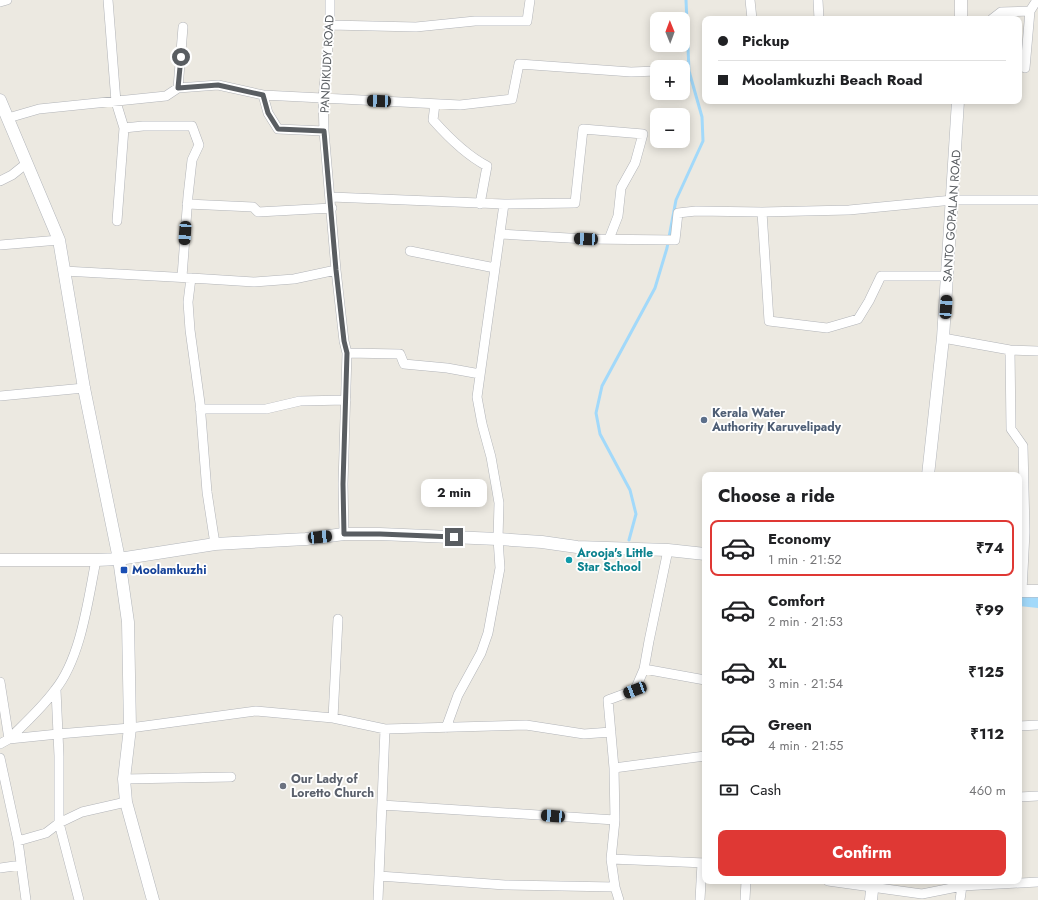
<!DOCTYPE html>
<html lang="en">
<head>
<meta charset="utf-8">
<style>
	:root { --surface:#fff; --page:#f6f6f6; --text:#202124; --muted:#757577; --line:#e0e0e0; --accent:#df3834 }
	body { margin:0; font-family:Jost,sans-serif; background:var(--page); color:var(--text); height:100vh; display:flex; flex-direction:column; font-size:15px; white-space:nowrap }
	* { box-sizing:border-box; margin:0 }
	p { font-size:13px; color:var(--muted) }
	.icon { flex:none; width:22px; height:22px; fill:none; stroke:currentColor; stroke-width:2; stroke-linecap:round; stroke-linejoin:round }
	.map { position:relative; flex:1; overflow:hidden }
	.details { position:absolute; left:702px; top:472px; width:320px; height:412px; display:flex; flex-direction:column; background:var(--surface); border-radius:8px; box-shadow:0 2px 10px #0003 }
	.details>* { flex:none }
	.top-card { position:absolute; left:702px; top:16px; width:320px; height:88px; border-radius:8px; box-shadow:0 2px 10px #0003; display:grid; align-content:center; height:88px; padding:0 16px; background:var(--surface) }
	.needle { width:26px; rotate:359deg }
	.controls { position:absolute; left:650px; top:12px; display:grid; gap:8px }
	.controls a { display:grid; place-items:center; width:40px; height:40px; border-radius:8px; background:var(--surface); box-shadow:0 2px 10px #0003; font-size:20px }
	.end { position:absolute; width:18px; height:18px; margin:-9px; border:5px solid #595d61; background:#fff; box-shadow:0 0 0 2px #fff }
	.from { border-radius:50% }
	.bubble { position:absolute; height:28px; border-radius:8px; background:var(--surface); box-shadow:0 2px 10px #0003; font-size:13px; font-weight:700; line-height:28px; text-align:center }
	.car { position:absolute; width:12px; height:24px; margin:-12px -6px; border-radius:5px; box-shadow:0 0 3px 1px #0007; background:linear-gradient(#222 24%,#8ab4d8 0 40%,#222 0 76%,#8ab4d8 0 86%,#222 0) }
	.top-card b { display:flex; align-items:center; gap:14px; height:38px; font-size:15px }
	.top-card b+b { border-top:1px solid var(--line) }
	.top-card i { width:10px; height:10px; background:var(--text) }
	ul { padding:0; list-style:none }
	li { display:flex; align-items:center; gap:12px; height:56px; margin:0 8px 6px; padding:0 8px; border:2px solid transparent; border-radius:8px }
	li div { flex:1 }
	li b { display:block; font-size:15px }
	li em { font-style:normal; font-weight:700 }
	li.current { border-color:var(--accent) }
	li>.icon { width:36px; height:36px; stroke-width:1.5 }
	h2 { padding:0 16px; font-size:18px; line-height:48px }
	.pay { display:flex; align-items:center; gap:10px; height:44px; padding:0 16px; font-size:15px }
	.pay p { margin-inline-start:auto }
	.action { display:flex; gap:8px; margin-top:auto; padding:8px 16px }
	.action a { flex:1; height:46px; border-radius:8px; background:var(--accent); color:#fff; font-size:16px; font-weight:700; line-height:46px; text-align:center }
	.map>svg:first-child { display:block }
	.water { fill:#a2d9fa }
	.lines { fill:none; stroke-linecap:round; stroke-linejoin:round }
	.stream { stroke:#a2d9fa; stroke-width:3 }
	.street-casing { stroke:#b2b4b8; stroke-width:10 }
	.secondary-casing { stroke:#b3b6bb; stroke-width:13 }
	.street { stroke:#fff; stroke-width:9 }
	.secondary { stroke:#fff; stroke-width:12 }
	.route { stroke:#595d61; stroke-width:5 }
	.service-dot { fill:#5c6f8a; stroke:#fff; stroke-width:1.5 }
	.culture-dot { fill:#0f9aa8; stroke:#fff; stroke-width:1.5 }
	.transit-dot { fill:#1a4fb4; stroke:#fff; stroke-width:1.5 }
	.worship-dot { fill:#6b7280; stroke:#fff; stroke-width:1.5 }
	.labels { text-anchor:middle; stroke-width:3.5; stroke-linejoin:round; paint-order:stroke }
	.street-label { font-size:12px; fill:#595d61; stroke:#fff }
	.service-label { font-size:12px; font-weight:bold; fill:#4e5e75; stroke:#fff; text-anchor:start }
	.culture-label { font-size:12px; font-weight:bold; fill:#0d838f; stroke:#fff; text-anchor:start }
	.transit-label { font-size:12px; font-weight:bold; fill:#164399; stroke:#fff; text-anchor:start }
	.worship-label { font-size:12px; font-weight:bold; fill:#5b616d; stroke:#fff; text-anchor:start }
</style>
</head>
<body>
<div class="map">
<svg width="1038" height="900" viewBox="0 0 1038 900">
	<rect width="100%" height="100%" fill="#ece9e1"/>
	<path class="water" d="M 1019,597 L 1038,597 L 1038,608 L 1019,606 Z"/>
	<g class="lines">
		<path class="stream" d="M 629,540 L 636,514 L 630,490 L 600,434 L 596,413 L 602,386 L 655,288 L 667,248 L 676,200 L 703,141 L 702,117 L 689,71 L 686,0"/>
		<defs>
			<path id="street" d="M 108,0 L 116,102 L 124,128 L 117,221
				M 330,0 L 330,25 L 323,99 L 324,131 L 336,270 L 344,341 L 347,353 L 343,484 L 344,534
				M 750,0 L 752,19
				M 818,0 L 819,19
				M 0,2 L 7,0
				M 992,19 L 1001,12 L 1030,11 L 1037,0
				M 330,25 L 416,27 L 475,21 L 527,21 L 530,0
				M 1025,68 L 1030,11
				M 178,88 L 183,27
				M 263,95 L 460,105 L 512,99 L 519,64 L 631,72 L 657,71
				M 435,104 L 433,120 C 449,138 466,155 487,166 L 480,204
				M 8,118 L 39,109 L 166,96 L 178,88 L 218,85 L 263,95 L 268,113 L 278,129 L 324,131
				M 124,128 L 143,126 L 192,126 L 199,145 L 192,160 L 188,196 L 182,277
				M 0,181 L 12,175 L 27,163
				M 331,197 L 504,204 L 575,203 L 583,129 L 643,134 L 635,163 L 621,188 L 618,216 L 609,239
				M 187,204 L 253,207 L 258,212 L 332,208
				M 762,212 L 769,321 L 827,328 L 858,319 L 869,301 L 881,276 L 948,276
				M 500,234 L 586,239 L 675,240 L 678,213 L 696,211 L 762,212 L 849,210 L 953,200 L 1038,200
				M 0,245 L 59,240
				M 410,251 L 495,268
				M 64,271 L 191,278 L 254,282 L 294,279 L 336,270
				M 191,278 L 188,302 L 190,330 L 200,403 L 207,492 L 215,544
				M 943,338 L 1010,350 L 1038,351
				M 1010,350 L 1011,429 L 1023,446 L 1025,532 L 1022,591
				M 347,353 L 400,354 L 404,364 L 447,368 L 480,374
				M 0,396 L 84,388
				M 200,409 L 266,409 L 300,401 L 346,400
				M 644,669 L 705,680
				M 0,682 L 9,739 L 58,734 L 130,728 L 256,711 L 333,718 L 385,729 L 526,725 L 584,734 L 611,732
				M 56,690 L 59,756 L 59,823 L 79,900
				M 333,718 L 338,619
				M 1019,726 L 1038,725
				M 446,728 L 458,695 L 481,653 L 488,633 L 500,568 L 498,539 L 499,503 L 491,457 L 482,424 L 477,397 L 504,204
				M 0,744 L 9,739 C 25,723 42,708 55,690 C 81,658 88,600 96,560
				M 0,758 L 18,841 L 26,900
				M 614,768 L 705,756
				M 124,779 L 231,777
				M 1019,797 L 1038,796
				M 382,805 L 615,820
				M 18,841 L 46,833 L 59,823 L 82,812 L 126,802
				M 611,859 L 705,863
				M 0,868 L 21,865
				M 379,876 L 505,885 L 615,887
				M 828,881 L 922,894 L 962,886 L 1038,882
				M 378,900 L 385,729
				M 619,900 L 615,887 L 611,859 L 615,820 L 614,768 L 608,700 L 635,690 L 644,669 L 649,641 L 668,550
				M 700,900 L 702,863
				M 745,900 L 746,881
				M 960,900 L 962,886"/>
			<path id="secondary" d="M 961,19 L 961,0
				M 0,100 L 59,240 L 84,388 L 119,559 L 128,622 L 130,728 L 124,779 L 126,802 L 153,900
				M 928,475 L 943,338 L 958,101
				M 0,560 L 96,560 L 119,559 L 215,544 L 306,539 L 344,534 L 380,534 L 498,539 L 542,542 L 577,547 L 668,550 L 705,554
				M 1019,591 L 1038,591
				M 871,900 L 873,881"/>
		</defs>
		<use href="#street" class="street-casing"/>
		<use href="#secondary" class="secondary-casing"/>
		<use href="#street" class="street"/>
		<use href="#secondary" class="secondary"/>
	</g>
	<g class="lines">
		<path class="route" d="M 181,57 L 178,88 L 218,85 L 263,95 L 268,113 L 278,129 L 324,131 L 336,270 L 344,341 L 347,353 L 343,484 L 344,534 L 380,534 L 454,537"/>
	</g>
	<circle class="service-dot" cx="704" cy="420" r="4"/>
	<circle class="culture-dot" cx="569" cy="560" r="4"/>
	<rect class="transit-dot" x="120" y="566" width="8" height="8" rx="2"/>
	<circle class="worship-dot" cx="283" cy="786" r="4"/>
	<g class="labels">
		<g class="street-label">
			<text transform="translate(327 64) rotate(-87)" y="4">PANDIKUDY ROAD</text>
			<text transform="translate(952 216) rotate(-86)" y="4">SANTO GOPALAN ROAD</text>
		</g>
		<g class="service-label">
			<text x="712" y="417">Kerala Water<tspan x="712" dy="14">Authority Karuvelipady</tspan></text>
		</g>
		<g class="culture-label">
			<text x="577" y="557">Arooja's Little<tspan x="577" dy="14">Star School</tspan></text>
		</g>
		<g class="transit-label">
			<text x="132" y="574">Moolamkuzhi</text>
		</g>
		<g class="worship-label">
			<text x="291" y="783">Our Lady of<tspan x="291" dy="14">Loretto Church</tspan></text>
		</g>
	</g>
</svg>
<div class="controls">
<a><svg class="needle" viewBox="-14 -14 28 28"><path d="M0-13l5 13h-10z" fill="#e53935"/><path d="M0 13l5-13h-10z" fill="#757577"/></svg></a>
<a>+</a>
<a>−</a>
</div>
<i class="end from" style="left:181px;top:57px"></i>
<i class="end" style="left:454px;top:537px"></i>
<div class="bubble" style="left:421px;top:479px;width:66px">2 min</div>
<i class="car" style="left:379px;top:101px;rotate:272deg"></i>
<i class="car" style="left:185px;top:233px;rotate:184deg"></i>
<i class="car" style="left:586px;top:239px;rotate:273deg"></i>
<i class="car" style="left:946px;top:307px;rotate:4deg"></i>
<i class="car" style="left:320px;top:537px;rotate:84deg"></i>
<i class="car" style="left:635px;top:690px;rotate:249deg"></i>
<i class="car" style="left:553px;top:816px;rotate:274deg"></i>
<div class="top-card">
<b><i class="from"></i>Pickup</b>
<b><i></i>Moolamkuzhi Beach Road</b>
</div>
<section class="details">
<h2>Choose a ride</h2>
<ul>
<li class="current"><svg class="icon" aria-label="car" viewBox="0 0 24 24"><path d="M5 17H2v-5l4-1 3-4h7l3 4 3 1v5h-3M9 17h6M6 11h13"/><circle cx="7" cy="17" r="2"/><circle cx="17" cy="17" r="2"/></svg><div><b>Economy</b><p>1 min · 21:52</p></div><em>₹74</em></li>
<li><svg class="icon" aria-label="car" viewBox="0 0 24 24"><path d="M5 17H2v-5l4-1 3-4h7l3 4 3 1v5h-3M9 17h6M6 11h13"/><circle cx="7" cy="17" r="2"/><circle cx="17" cy="17" r="2"/></svg><div><b>Comfort</b><p>2 min · 21:53</p></div><em>₹99</em></li>
<li><svg class="icon" aria-label="car" viewBox="0 0 24 24"><path d="M5 17H2v-5l4-1 3-4h7l3 4 3 1v5h-3M9 17h6M6 11h13"/><circle cx="7" cy="17" r="2"/><circle cx="17" cy="17" r="2"/></svg><div><b>XL</b><p>3 min · 21:54</p></div><em>₹125</em></li>
<li><svg class="icon" aria-label="car" viewBox="0 0 24 24"><path d="M5 17H2v-5l4-1 3-4h7l3 4 3 1v5h-3M9 17h6M6 11h13"/><circle cx="7" cy="17" r="2"/><circle cx="17" cy="17" r="2"/></svg><div><b>Green</b><p>4 min · 21:55</p></div><em>₹112</em></li>
</ul>
<div class="pay"><svg class="icon" aria-label="cash" viewBox="0 0 24 24"><path d="M3 7h18v10H3z"/><circle cx="12" cy="12" r="2"/></svg>Cash<p>460 m</p></div>
<div class="action"><a>Confirm</a></div>
</section>
</div>
</body>
</html>
